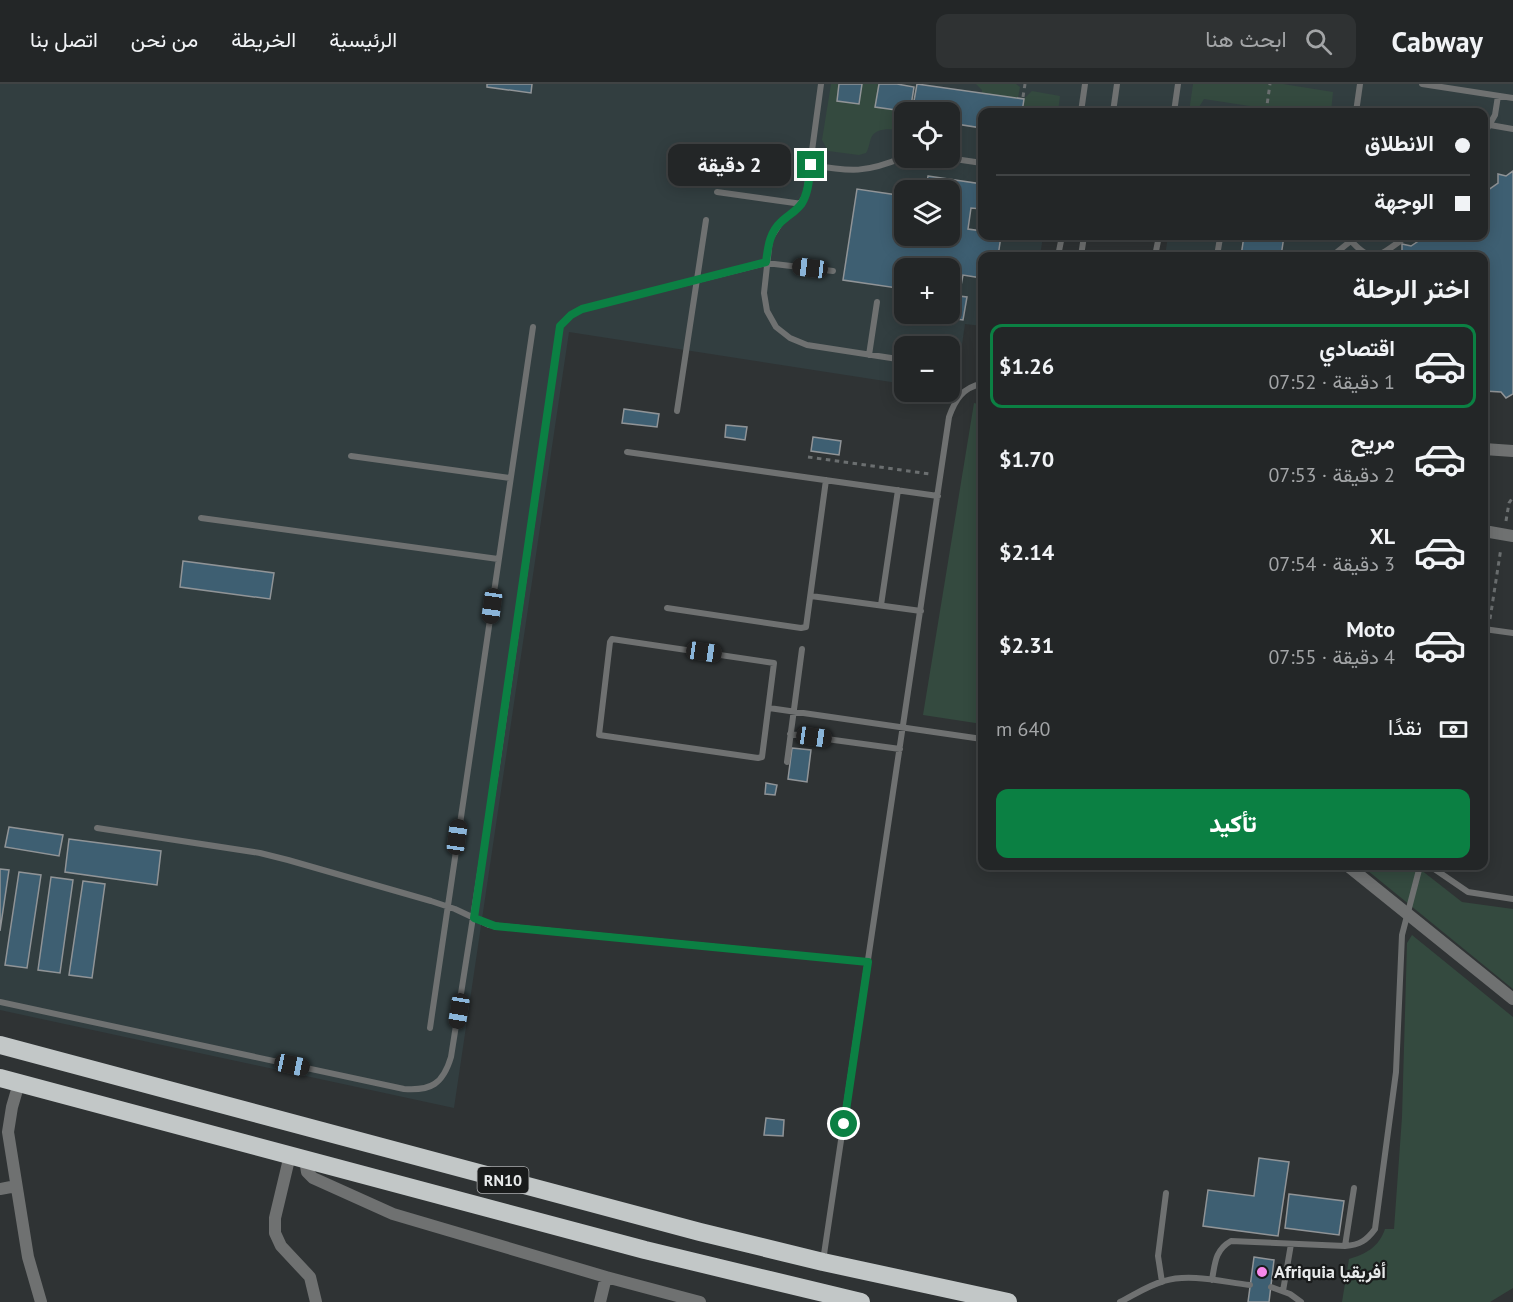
<!DOCTYPE html>
<html lang="ar">
<head>
<meta charset="utf-8">
<style>
	:root { --surface:#232627; --page:#2f3233; --text:#f1f3f6; --muted:#a3a5a7; --line:#404344; --accent:#0b8043 }
	body { margin:0; font-family:"PT Sans",Vazirmatn,sans-serif; background:var(--page); color:var(--text); direction:rtl; height:100vh; display:flex; flex-direction:column; font-size:22px; white-space:nowrap }
	* { box-sizing:border-box; margin:0 }
	p { font-size:20px; color:var(--muted) }
	.icon { flex:none; width:33px; height:33px; fill:none; stroke:currentColor; stroke-width:2; stroke-linecap:round; stroke-linejoin:round }
	.map { position:relative; flex:1; overflow:hidden; direction:ltr }
	.side { position:absolute; left:978px; top:168px; width:510px; height:618px; display:flex; flex-direction:column; background:var(--surface); border-radius:12px; box-shadow:0 3px 15px #0003,0 0 0 2px var(--line); direction:rtl }
	.side>* { flex:none }
	.hud { position:absolute; left:978px; top:24px; width:510px; height:132px; border-radius:12px; box-shadow:0 3px 15px #0003,0 0 0 2px var(--line); direction:rtl; display:grid; align-content:center; height:132px; padding:0 18px; background:var(--surface) }
	.tools { position:absolute; left:894px; top:18px; display:grid; gap:12px }
	.tools a { display:grid; place-items:center; width:66px; height:66px; border-radius:12px; background:var(--surface); box-shadow:0 3px 15px #0003,0 0 0 2px var(--line); font-size:30px }
	.end { position:absolute; width:27px; height:27px; margin:-14px; border:8px solid #0b8043; background:#fff; box-shadow:0 0 0 3px #fff }
	.from { border-radius:50% }
	.bubble { position:absolute; height:42px; border-radius:12px; background:var(--surface); box-shadow:0 3px 15px #0003,0 0 0 2px var(--line); font-size:20px; font-weight:800; line-height:42px; text-align:center; direction:rtl }
	.car { position:absolute; width:18px; height:36px; margin:-18px -9px; border-radius:8px; box-shadow:0 0 4px 2px #0007; background:linear-gradient(#222 24%,#8ab4d8 0 40%,#222 0 76%,#8ab4d8 0 86%,#222 0) }
	.hud b { display:flex; align-items:center; gap:21px; height:57px; font-size:22px }
	.hud b+b { border-top:2px solid var(--line) }
	.hud i { width:15px; height:15px; background:var(--text) }
	ul { padding:0; list-style:none }
	li { display:flex; align-items:center; gap:18px; height:84px; margin:0 12px 9px; padding:0 6px; border:3px solid transparent; border-radius:12px }
	li div { flex:1 }
	li b { display:block; font-size:22px }
	li em { font-style:normal; font-weight:800 }
	li.on { border-color:var(--accent) }
	li>.icon { width:54px; height:54px; stroke-width:1.5 }
	h2 { padding:0 18px; font-size:27px; line-height:72px }
	.pay { display:flex; align-items:center; gap:15px; height:66px; padding:0 18px; font-size:22px }
	.pay p { margin-inline-start:auto }
	.button { display:flex; gap:12px; margin-top:auto; padding:12px 18px }
	.button a { flex:1; height:69px; border-radius:12px; background:var(--accent); color:#fff; font-size:24px; font-weight:800; line-height:69px; text-align:center }
	header { display:flex; align-items:center; gap:36px; box-sizing:border-box; height:84px; padding:0 30px; background:var(--surface); border-bottom:2px solid var(--line) }
	header strong { font-size:28px }
	nav { display:flex; gap:33px; margin-inline-start:auto; font-size:21px }
	.search { width:420px; height:54px; background:var(--page); display:flex; align-items:center; gap:15px; box-sizing:border-box; padding:0 21px; border-radius:12px; color:var(--muted); font-size:22px }
	.map>svg:first-child { display:block }
	.built { fill:#323e40; fill-rule:evenodd }
	.green { fill:#344a3f }
	.building { fill:#3e5f72; stroke:#909497; stroke-width:1.5 }
	.lines { fill:none; stroke-linecap:round; stroke-linejoin:round }
	.path { stroke:#6b6f70; stroke-width:3; stroke-dasharray:4.5 4.5; stroke-linecap:butt }
	.lane { stroke:#6f7171; stroke-width:6 }
	.street { stroke:#6f7171; stroke-width:12 }
	.highway { stroke:#c2c7c7; stroke-width:18 }
	.route { stroke:#0b8043; stroke-width:8 }
	.poi-dot { fill:#f888ea; stroke:#191b1b; stroke-width:2 }
	.labels { text-anchor:middle; stroke-width:4.5; stroke-linejoin:round; paint-order:stroke }
	.shield { fill:#191b1b; stroke:#aaacad; stroke-width:1.5 }
	.shield-label { font-size:16px; font-weight:bold; fill:#e8eaeb }
	.poi-label { font-size:18px; font-weight:bold; fill:#e8eaeb; stroke:#191b1b; text-anchor:start }
</style>
</head>
<body>
<header>
<strong>Cabway</strong>
<div class="search"><svg class="icon" aria-label="search" viewBox="0 0 24 24"><circle cx="10" cy="10" r="6"/><path d="M15 15l6 6"/></svg>ابحث هنا</div>
<nav><a>الرئيسية</a><a>الخريطة</a><a>من نحن</a><a>اتصل بنا</a></nav>
</header>
<div class="map">
<svg width="1513" height="1218" viewBox="0 0 1513 1218">
	<rect width="100%" height="100%" fill="#2f3334"/>
	<path class="built" d="M 0,0 L 1513,0 L 1513,310 L 1506,314 L 1501,308 L 1484,307 L 1484,172 L 1165,172 L 1168,152 L 1484,152 L 1484,28 L 982,28 L 982,152 L 1043,152 L 1040,172 L 982,172 L 982,242 L 965,240 L 958,288 L 950,296 L 950,262 L 904,262 L 904,300 L 569,248 L 454,1024 L 0,926 ZM 904,28 L 950,28 L 950,74 L 904,74 ZM 904,106 L 950,106 L 950,152 L 904,152 ZM 904,184 L 950,184 L 950,230 L 904,230 Z"/>
	<path class="green" d="M 831,0 L 839,0 L 859,20 L 862,0 L 879,0 L 875,23 L 906,28 L 904,28 L 904,47 C 894,45 876,42 871,54 C 869,60 869,64 866,69 L 859,71 L 828,67 L 822,56 Z
		M 976,0 L 1016,0 L 1020,3 L 1018,14 L 982,9 L 982,6 Z
		M 1193,0 L 1283,0 L 1333,8 L 1331,28 L 1289,28 L 1204,15 L 1196,28 L 1189,28 Z
		M 1032,7 L 1060,12 L 1058,28 L 1022,28 L 1024,15 Z
		M 974,319 L 982,321 L 982,640 L 923,631 Z
		M 1362,782 L 1416,782 L 1462,818 L 1513,825 L 1513,905 Z
		M 1412,851 L 1513,933 L 1513,1204 L 1490,1218 L 1342,1218 L 1349,1175 C 1366,1170 1379,1163 1385,1145 L 1394,1145 L 1402,1033 L 1407,859 Z"/>
	<path class="building" d="M 487,0 L 532,0 L 531,9 L 487,3 Z
		M 839,0 L 862,0 L 859,20 L 837,17 Z
		M 879,0 L 897,0 L 914,3 L 910,28 L 875,23 Z
		M 917,0 L 1024,15 L 1022,28 L 982,28 L 982,44 L 950,39 L 950,28 L 912,28 Z
		M 1513,87 L 1513,310 L 1506,314 L 1501,308 L 1484,307 L 1484,172 L 1397,172 L 1402,169 L 1402,160 L 1411,162 L 1426,152 L 1484,152 L 1484,109 L 1498,99 L 1498,90 L 1506,92 Z
		M 928,92 L 982,100 L 982,125 L 971,124 L 968,145 L 982,147 L 982,152 L 1001,152 L 998,172 L 982,172 L 982,194 L 963,191 L 959,212 L 967,213 L 963,236 L 918,230 L 950,230 L 950,184 L 904,184 L 904,205 L 843,196 L 857,105 L 904,112 L 904,152 L 950,152 L 950,106 L 926,106 Z
		M 1244,152 L 1284,152 L 1281,172 L 1241,172 Z
		M 624,325 L 659,330 L 657,343 L 622,339 Z
		M 726,341 L 747,343 L 745,356 L 725,353 Z
		M 813,353 L 841,357 L 839,371 L 811,367 Z
		M 183,477 L 274,489 L 270,515 L 180,503 Z
		M 792,664 L 811,666 L 807,698 L 788,695 Z
		M 766,699 L 777,701 L 775,711 L 765,710 Z
		M 9,743 L 63,751 L 59,772 L 5,763 Z
		M 69,755 L 161,767 L 157,801 L 65,788 Z
		M 0,785 L 9,786 L 0,847 Z
		M 19,788 L 41,791 L 27,884 L 5,881 Z
		M 51,793 L 73,796 L 60,889 L 38,886 Z
		M 83,797 L 105,800 L 92,894 L 69,891 Z
		M 766,1034 L 784,1036 L 783,1052 L 764,1051 Z
		M 1259,1074 L 1289,1078 L 1278,1152 L 1203,1142 L 1208,1106 L 1254,1112 Z
		M 1289,1110 L 1344,1117 L 1339,1151 L 1285,1144 Z
		M 1254,1173 L 1274,1176 L 1269,1218 L 1248,1218 Z"/>
	<g class="lines">
		<path class="path" d="M 1023,13 L 1025,0
			M 1266,28 L 1270,0
			M 808,373 L 930,390
			M 1506,437 L 1509,419 L 1513,413
			M 1490,535 L 1501,464"/>
		<path class="lane" d="M 821,0 L 806,111 L 795,127 L 781,138 L 770,155 L 764,209 L 767,227 L 776,243 L 790,254 L 807,261 L 904,276
			M 1422,0 L 1513,14
			M 1081,28 L 1085,0
			M 1113,28 L 1117,0
			M 1174,28 L 1178,0
			M 1356,28 L 1360,0
			M 1490,41 L 1513,45
			M 1484,50 L 1495,31 L 1498,12
			M 948,74 L 982,79
			M 1484,74 L 1487,83 L 1484,94
			M 811,81 C 851,88 866,89 904,73
			M 717,108 L 802,120
			M 1347,152 C 1372,183 1379,172 1407,152
			M 1058,172 L 1062,152
			M 1081,172 L 1084,152
			M 1155,172 L 1159,152
			M 1217,172 L 1220,154
			M 1332,172 L 1357,152
			M 869,271 L 877,218
			M 677,327 L 706,136
			M 627,368 L 938,412
			M 351,372 L 510,394
			M 201,434 L 498,475
			M 811,512 L 921,527
			M 881,521 L 898,406
			M 667,524 L 801,544 L 806,543 L 826,396
			M 1484,545 L 1513,549
			M 612,555 L 774,579 L 762,673 L 758,674 L 599,651 L 610,558 Z
			M 769,624 L 982,655
			M 790,650 L 900,665
			M 787,678 L 802,565
			M 97,744 L 260,769 L 288,776 L 431,817 L 455,825 L 489,841 L 868,878
			M 1430,782 L 1468,808 L 1513,815
			M 0,918 L 404,1005 C 431,1007 443,1000 451,973 L 497,681 L 560,242 L 571,231 L 582,225 L 766,179 L 833,187
			M 430,944 L 533,243
			M 1345,1162 L 1354,1104
			M 823,1177 L 949,333 C 955,316 963,303 982,300
			M 1212,1196 C 1215,1179 1215,1166 1231,1157 L 1345,1162 C 1360,1161 1367,1156 1375,1145 L 1396,988 L 1402,851 L 1420,782
			M 1162,1198 L 1158,1172 L 1166,1109
			M 1271,1203 L 1290,1210 L 1301,1218
			M 1283,1207 L 1291,1160
			M 1120,1218 C 1134,1211 1149,1201 1164,1197 C 1190,1189 1223,1198 1250,1201"/>
		<path class="street" d="M 1484,365 L 1513,367
			M 1484,447 L 1513,452
			M 1348,782 L 1513,915
			M 19,999 L 12,1023 L 8,1048 L 28,1173 L 41,1218
			M 290,1071 L 275,1134 L 275,1149 L 281,1162 L 310,1193 L 316,1218
			M 305,1075 L 307,1088 L 313,1094 L 393,1130 L 606,1193
			M 0,1105 L 16,1102
			M 600,1218 L 606,1193 L 700,1218"/>
		<path class="highway" d="M 0,961 L 700,1148 L 823,1178 L 1008,1218
			M 0,994 L 645,1166 L 861,1218"/>
	</g>
	<g class="lines">
		<path class="route" d="M 811,81 C 809,93 809,108 802,119 C 797,127 788,131 781,138 C 769,149 768,164 766,178 L 582,225 L 571,231 L 560,242 L 474,834 L 495,842 L 868,878 L 844,1040"/>
	</g>
	<circle class="poi-dot" cx="1262" cy="1188" r="6"/>
	<g class="labels">
		<rect class="shield" x="477.5" y="1083" width="51" height="26" rx="4.5"/>
		<g class="shield-label">
			<text x="503" y="1102">RN10</text>
		</g>
		<g class="poi-label">
			<text x="1274" y="1194">Afriquia أفريقيا</text>
		</g>
	</g>
</svg>
<div class="tools">
<a><svg class="icon" aria-label="locate" viewBox="0 0 24 24"><circle cx="12" cy="12" r="6"/><path d="M12 2v4M12 18v4M2 12h4M18 12h4"/></svg></a>
<a><svg class="icon" aria-label="layers" viewBox="0 0 24 24"><path d="M12 4l9 5-9 5-9-5zM3 14l9 5 9-5"/></svg></a>
<a>+</a>
<a>−</a>
</div>
<i class="end from" style="left:844px;top:1040px"></i>
<i class="end" style="left:811px;top:81px"></i>
<div class="bubble" style="left:668px;top:60px;width:123px">2 دقيقة</div>
<i class="car" style="left:810px;top:184px;rotate:277deg"></i>
<i class="car" style="left:492px;top:522px;rotate:188deg"></i>
<i class="car" style="left:704px;top:568px;rotate:98deg"></i>
<i class="car" style="left:814px;top:653px;rotate:98deg"></i>
<i class="car" style="left:457px;top:753px;rotate:8deg"></i>
<i class="car" style="left:459px;top:927px;rotate:189deg"></i>
<i class="car" style="left:292px;top:981px;rotate:102deg"></i>
<div class="hud">
<b><i class="from"></i>الانطلاق</b>
<b><i></i>الوجهة</b>
</div>
<section class="side">
<h2>اختر الرحلة</h2>
<ul>
<li class="on"><svg class="icon" aria-label="car" viewBox="0 0 24 24"><path d="M5 17H2v-5l4-1 3-4h7l3 4 3 1v5h-3M9 17h6M6 11h13"/><circle cx="7" cy="17" r="2"/><circle cx="17" cy="17" r="2"/></svg><div><b>اقتصادي</b><p>1 دقيقة · 07:52</p></div><em>$1.26</em></li>
<li><svg class="icon" aria-label="car" viewBox="0 0 24 24"><path d="M5 17H2v-5l4-1 3-4h7l3 4 3 1v5h-3M9 17h6M6 11h13"/><circle cx="7" cy="17" r="2"/><circle cx="17" cy="17" r="2"/></svg><div><b>مريح</b><p>2 دقيقة · 07:53</p></div><em>$1.70</em></li>
<li><svg class="icon" aria-label="car" viewBox="0 0 24 24"><path d="M5 17H2v-5l4-1 3-4h7l3 4 3 1v5h-3M9 17h6M6 11h13"/><circle cx="7" cy="17" r="2"/><circle cx="17" cy="17" r="2"/></svg><div><b>XL</b><p>3 دقيقة · 07:54</p></div><em>$2.14</em></li>
<li><svg class="icon" aria-label="car" viewBox="0 0 24 24"><path d="M5 17H2v-5l4-1 3-4h7l3 4 3 1v5h-3M9 17h6M6 11h13"/><circle cx="7" cy="17" r="2"/><circle cx="17" cy="17" r="2"/></svg><div><b>Moto</b><p>4 دقيقة · 07:55</p></div><em>$2.31</em></li>
</ul>
<div class="pay"><svg class="icon" aria-label="cash" viewBox="0 0 24 24"><path d="M3 7h18v10H3z"/><circle cx="12" cy="12" r="2"/></svg>نقدًا<p>640 m</p></div>
<div class="button"><a>تأكيد</a></div>
</section>
</div>
</body>
</html>
